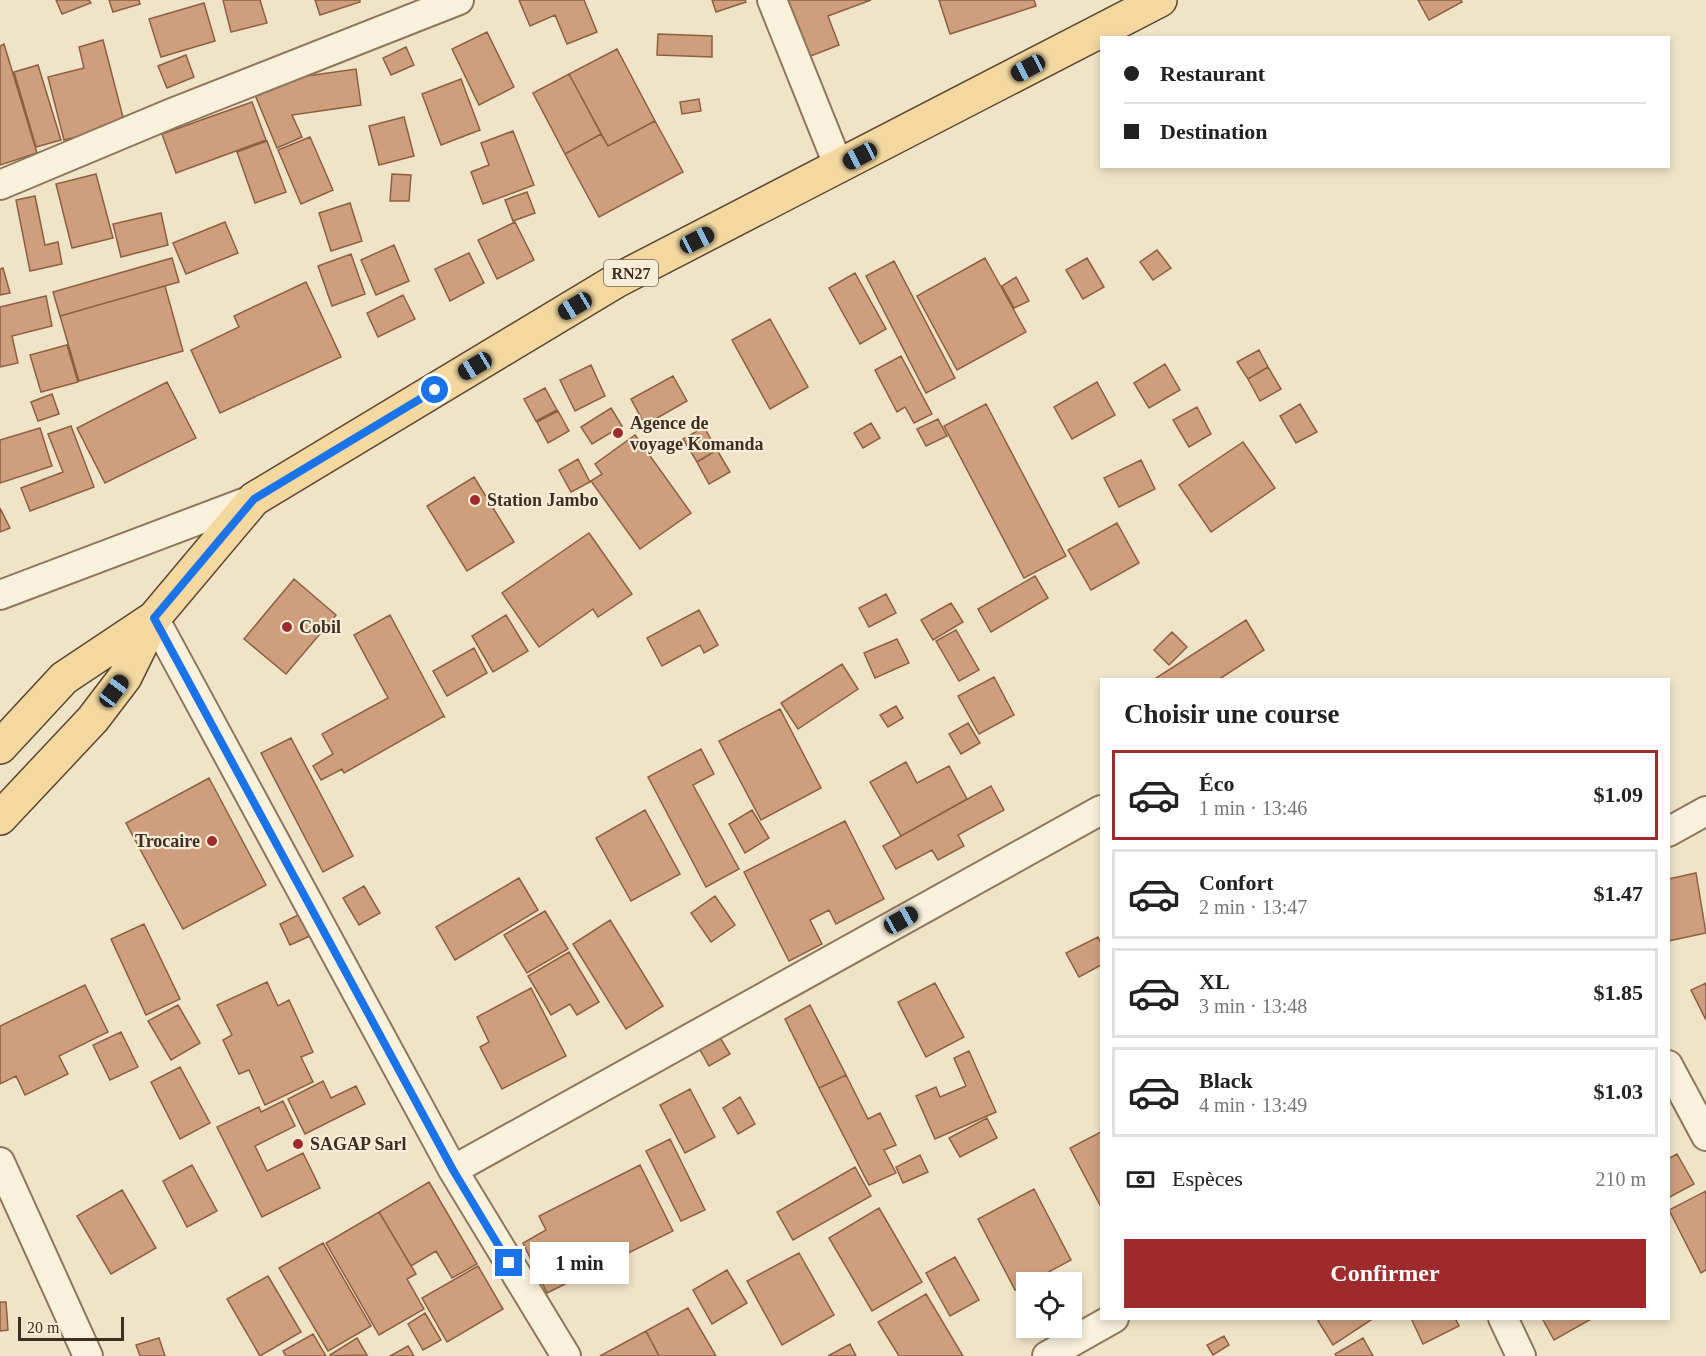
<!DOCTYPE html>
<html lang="fr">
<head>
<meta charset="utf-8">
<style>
	:root { --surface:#fff; --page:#f6f6f6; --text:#222; --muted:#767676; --line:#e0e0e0; --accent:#9e2a2b }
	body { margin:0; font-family:Georgia,serif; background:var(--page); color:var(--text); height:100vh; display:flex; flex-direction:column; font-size:22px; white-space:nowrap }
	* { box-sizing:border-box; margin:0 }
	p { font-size:20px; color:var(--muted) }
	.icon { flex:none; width:33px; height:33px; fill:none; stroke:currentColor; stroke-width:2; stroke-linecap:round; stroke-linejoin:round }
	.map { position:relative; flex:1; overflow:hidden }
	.side { position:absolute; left:1100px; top:678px; width:570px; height:642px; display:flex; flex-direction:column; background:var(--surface); border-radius:0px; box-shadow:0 3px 9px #0003 }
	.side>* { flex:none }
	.top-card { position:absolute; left:1100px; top:36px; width:570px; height:132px; border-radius:0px; box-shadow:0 3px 9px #0003; display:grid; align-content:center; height:132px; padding:0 24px; background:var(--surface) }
	.controls { position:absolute; left:1016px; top:1272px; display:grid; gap:12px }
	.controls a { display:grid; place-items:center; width:66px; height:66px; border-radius:0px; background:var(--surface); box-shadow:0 3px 9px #0003; font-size:30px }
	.scale { position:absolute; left:18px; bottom:15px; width:106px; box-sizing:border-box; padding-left:6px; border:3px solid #3d2e20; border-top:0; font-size:16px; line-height:21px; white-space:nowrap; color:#3d2e20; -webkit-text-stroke:4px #f7eed8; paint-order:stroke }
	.end { position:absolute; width:27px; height:27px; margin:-14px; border:8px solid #1a73e8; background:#fff; box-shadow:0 0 0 3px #fff }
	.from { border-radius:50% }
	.bubble { position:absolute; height:42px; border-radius:0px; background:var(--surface); box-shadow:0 3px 9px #0003; font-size:20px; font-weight:800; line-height:42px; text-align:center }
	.car { position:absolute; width:18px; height:36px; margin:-18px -9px; border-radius:8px; box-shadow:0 0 4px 2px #0007; background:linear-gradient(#222 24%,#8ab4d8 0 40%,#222 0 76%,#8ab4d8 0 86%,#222 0) }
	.top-card b { display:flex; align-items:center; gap:21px; height:57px; font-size:22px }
	.top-card b+b { border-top:2px solid var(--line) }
	.top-card i { width:15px; height:15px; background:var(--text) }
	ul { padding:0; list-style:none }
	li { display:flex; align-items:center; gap:18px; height:90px; margin:0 12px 9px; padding:0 12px; border:3px solid var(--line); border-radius:0px }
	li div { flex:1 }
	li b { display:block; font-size:22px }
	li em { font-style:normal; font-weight:800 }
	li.selected { border-color:var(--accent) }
	li>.icon { width:54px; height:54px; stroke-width:1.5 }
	h2 { padding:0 24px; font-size:27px; line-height:72px }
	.pay { display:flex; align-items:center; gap:15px; height:66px; padding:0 24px; font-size:22px }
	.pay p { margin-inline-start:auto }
	.action { display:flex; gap:12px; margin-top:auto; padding:12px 24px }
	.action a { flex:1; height:69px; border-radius:0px; background:var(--accent); color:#fff; font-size:24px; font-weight:800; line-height:69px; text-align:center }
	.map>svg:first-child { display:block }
	.building { fill:#cf9f7d; stroke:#8d5f41; stroke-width:1.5 }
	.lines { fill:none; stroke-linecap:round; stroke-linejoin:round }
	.minor-casing { stroke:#8d765c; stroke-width:32 }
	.primary-casing { stroke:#5b4430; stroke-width:36 }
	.minor { stroke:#faf1dc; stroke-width:28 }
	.primary { stroke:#f3d9a0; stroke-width:33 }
	.route { stroke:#1a73e8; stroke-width:8 }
	.poi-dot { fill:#9e2a2b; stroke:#f7eed8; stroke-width:2 }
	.labels { text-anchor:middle; stroke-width:4.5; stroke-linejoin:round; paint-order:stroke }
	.shield { fill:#f7eed8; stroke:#756857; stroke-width:1.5 }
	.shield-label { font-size:16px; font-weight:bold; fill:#3d2e20 }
	.poi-label { font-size:18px; font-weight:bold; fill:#3d2e20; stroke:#f7eed8; text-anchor:start }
</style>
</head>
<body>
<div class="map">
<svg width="1706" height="1356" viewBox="0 0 1706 1356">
	<rect width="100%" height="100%" fill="#f0e4c8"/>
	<path class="building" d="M 56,0 L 89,0 L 91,3 L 62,14 Z
		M 109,0 L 139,0 L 140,4 L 113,12 Z
		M 223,0 L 260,0 L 267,23 L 231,32 Z
		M 315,0 L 360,0 L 360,2 L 320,15 Z
		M 519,0 L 584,0 L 597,32 L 567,44 L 555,15 L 530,26 Z
		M 712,0 L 745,0 L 746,2 L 716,12 Z
		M 786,0 L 871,0 L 828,16 L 839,45 L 808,57 Z
		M 939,0 L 1034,0 L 1036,6 L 950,34 Z
		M 1418,0 L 1461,0 L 1462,2 L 1429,20 Z
		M 204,3 L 215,41 L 161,57 L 149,19 Z
		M 487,32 L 514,87 L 479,105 L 452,49 Z
		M 658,34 L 712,36 L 712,57 L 657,55 Z
		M 103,40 L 125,125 L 64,140 L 48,77 L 84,68 L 79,47 Z
		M 4,44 L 37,153 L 0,165 L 0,46 Z
		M 406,47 L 414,65 L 391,75 L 383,58 Z
		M 617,49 L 655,121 L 608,146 L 569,74 Z
		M 186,55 L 194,77 L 167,88 L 158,66 Z
		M 38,65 L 61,140 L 36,147 L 14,72 Z
		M 356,69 L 361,105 L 292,115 L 302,137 L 277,148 L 253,90 L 278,80 Z
		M 569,74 L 601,134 L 565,154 L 533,93 Z
		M 461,79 L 480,130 L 441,145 L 422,94 Z
		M 699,99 L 701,111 L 682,114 L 680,102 Z
		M 252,102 L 266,140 L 176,173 L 162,134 Z
		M 404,117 L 414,156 L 379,165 L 369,126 Z
		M 655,121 L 683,172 L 599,217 L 565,154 L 601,134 L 608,146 Z
		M 513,131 L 534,185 L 483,204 L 471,172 L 489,165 L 481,143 Z
		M 310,137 L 333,190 L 301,204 L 278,150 Z
		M 267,141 L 286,192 L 255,203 L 237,152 Z
		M 96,174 L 113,238 L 72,248 L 56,184 Z
		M 392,174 L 411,175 L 409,201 L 390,201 Z
		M 527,192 L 535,213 L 513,221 L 505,200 Z
		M 35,196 L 45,245 L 58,242 L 62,264 L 30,271 L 16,200 Z
		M 350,203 L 362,241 L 331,251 L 319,213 Z
		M 161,213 L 168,245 L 121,257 L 113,224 Z
		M 225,222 L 238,253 L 186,274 L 173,243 Z
		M 515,222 L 534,260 L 497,279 L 478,240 Z
		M 394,245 L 409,281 L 376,295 L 361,260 Z
		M 1157,250 L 1171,268 L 1153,280 L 1140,262 Z
		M 469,253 L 484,283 L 450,301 L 435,269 Z
		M 351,254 L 365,294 L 332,306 L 318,266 Z
		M 172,258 L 179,282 L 60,316 L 53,292 Z
		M 985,258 L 1026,332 L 957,370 L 917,296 Z
		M 1087,258 L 1104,287 L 1083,299 L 1066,270 Z
		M 894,261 L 955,378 L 926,393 L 866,276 Z
		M 3,268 L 10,293 L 0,295 L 0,269 Z
		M 855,273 L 886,329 L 860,344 L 829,288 Z
		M 1016,277 L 1029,301 L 1014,308 L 1002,286 Z
		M 306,282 L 341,357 L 220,413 L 191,350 L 239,327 L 234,316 Z
		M 165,286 L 183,351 L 79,381 L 60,316 Z
		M 403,295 L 415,319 L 378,337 L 367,313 Z
		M 46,296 L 52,326 L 12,336 L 18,363 L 0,367 L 0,307 Z
		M 770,319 L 808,387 L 770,409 L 732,340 Z
		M 67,345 L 78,382 L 41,392 L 30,355 Z
		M 1259,350 L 1268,367 L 1248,379 L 1237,362 Z
		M 901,356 L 932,414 L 914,423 L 905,407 L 897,412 L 875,370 Z
		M 1165,364 L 1180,390 L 1149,408 L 1134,383 Z
		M 591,365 L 605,396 L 575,411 L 560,380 Z
		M 1268,367 L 1281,389 L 1260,401 L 1248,379 Z
		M 673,376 L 687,401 L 645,425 L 631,399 Z
		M 167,382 L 196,438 L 105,483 L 77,428 Z
		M 1097,382 L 1115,415 L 1072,439 L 1054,407 Z
		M 545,388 L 557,410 L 536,421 L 524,399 Z
		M 52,394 L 59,414 L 38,421 L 31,402 Z
		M 986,404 L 1066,556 L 1024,578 L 944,426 Z
		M 1300,404 L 1317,432 L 1296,443 L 1280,416 Z
		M 1197,407 L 1211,434 L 1189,447 L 1173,420 Z
		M 611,408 L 622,426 L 592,444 L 581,427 Z
		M 558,411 L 569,431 L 548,443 L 537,422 Z
		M 938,419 L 947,436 L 926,446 L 917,429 Z
		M 871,423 L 880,438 L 863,448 L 854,433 Z
		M 71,426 L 94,487 L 30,511 L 21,488 L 63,472 L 48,434 Z
		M 704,427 L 717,450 L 697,462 L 683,439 Z
		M 40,428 L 52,466 L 0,483 L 0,440 Z
		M 635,435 L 691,513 L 640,549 L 591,481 L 602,474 L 595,464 Z
		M 1243,442 L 1275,488 L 1211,532 L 1179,485 Z
		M 717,450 L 730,472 L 709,484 L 697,462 Z
		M 578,459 L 590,482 L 571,492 L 559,470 Z
		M 1141,460 L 1155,489 L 1119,507 L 1104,478 Z
		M 474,477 L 514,542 L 467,571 L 427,506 Z
		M 0,508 L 10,528 L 0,532 Z
		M 1117,523 L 1139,563 L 1091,590 L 1068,550 Z
		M 589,533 L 632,594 L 598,617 L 593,609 L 539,647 L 502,593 Z
		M 1035,576 L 1048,598 L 991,632 L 978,609 Z
		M 294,579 L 336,615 L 286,674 L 244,639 Z
		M 886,594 L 896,613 L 869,627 L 859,608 Z
		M 951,603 L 963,622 L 933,640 L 921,620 Z
		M 699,610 L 718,645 L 704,653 L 700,645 L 662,666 L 647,638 Z
		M 390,615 L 445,718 L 444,716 L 344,773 L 342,769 L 321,780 L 313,766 L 333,754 L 322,734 L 388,698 L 354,635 Z
		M 506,615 L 528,651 L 493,672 L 472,636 Z
		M 1246,620 L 1264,650 L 1218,680 L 1153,680 Z
		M 956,630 L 979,670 L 959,681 L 936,641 Z
		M 1172,632 L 1187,647 L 1169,665 L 1154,650 Z
		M 897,639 L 909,663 L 875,678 L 864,653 Z
		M 474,648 L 487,673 L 447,696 L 433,671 Z
		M 842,664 L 858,689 L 798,729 L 781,703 Z
		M 994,677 L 1014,715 L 979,734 L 958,696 Z
		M 896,706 L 903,718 L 888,727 L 880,715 Z
		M 780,709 L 821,788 L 761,820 L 719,741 Z
		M 968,723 L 980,743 L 961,754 L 949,734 Z
		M 291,738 L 353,856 L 323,872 L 261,753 Z
		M 701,749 L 714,774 L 693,785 L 739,869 L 706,887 L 648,777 Z
		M 906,762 L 917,783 L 949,766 L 967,799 L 901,836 L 870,782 Z
		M 209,778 L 266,885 L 183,929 L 126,823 Z
		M 991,786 L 1004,810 L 958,835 L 964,846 L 938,860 L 932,850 L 896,869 L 883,846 Z
		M 645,810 L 680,874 L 631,901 L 596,838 Z
		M 752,810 L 769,838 L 745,853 L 729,824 Z
		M 845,821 L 884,899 L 836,924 L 829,910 L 810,920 L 822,944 L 789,961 L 744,872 Z
		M 1696,873 L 1706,933 L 1668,941 L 1668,879 Z
		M 519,878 L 538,910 L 455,960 L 436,927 Z
		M 364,886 L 380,913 L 359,925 L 343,898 Z
		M 715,896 L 735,925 L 711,942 L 691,913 Z
		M 545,911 L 568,949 L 527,973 L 504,935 Z
		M 300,914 L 310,936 L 290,945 L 280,924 Z
		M 610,920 L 663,1006 L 626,1029 L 573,944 Z
		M 144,924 L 180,999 L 146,1015 L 111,939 Z
		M 1098,937 L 1101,943 L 1101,965 L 1079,977 L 1066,953 Z
		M 569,952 L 599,1002 L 577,1015 L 570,1004 L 551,1015 L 528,976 Z
		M 267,982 L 278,1006 L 289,1000 L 313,1052 L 301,1057 L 313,1082 L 265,1105 L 249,1070 L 239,1074 L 223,1040 L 232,1035 L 217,1005 Z
		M 935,983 L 964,1037 L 926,1057 L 898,1002 Z
		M 1706,983 L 1706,1020 L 1691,990 Z
		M 85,985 L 108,1032 L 59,1056 L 68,1074 L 25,1095 L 16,1076 L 0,1084 L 0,1026 Z
		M 531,988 L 566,1056 L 502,1089 L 480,1047 L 489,1042 L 477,1017 Z
		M 178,1005 L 200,1043 L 171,1060 L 148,1021 Z
		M 810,1005 L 846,1075 L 819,1088 L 785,1019 Z
		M 121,1032 L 138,1067 L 110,1080 L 93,1045 Z
		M 719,1036 L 730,1054 L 709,1066 L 699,1048 Z
		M 969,1051 L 996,1112 L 935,1139 L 916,1096 L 936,1087 L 940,1097 L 966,1086 L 954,1058 Z
		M 180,1067 L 210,1123 L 180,1139 L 151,1082 Z
		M 846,1075 L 868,1119 L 880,1113 L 896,1145 L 884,1150 L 896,1173 L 869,1185 L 819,1088 Z
		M 323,1081 L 331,1098 L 356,1086 L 365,1104 L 305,1134 L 288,1099 Z
		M 690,1089 L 715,1137 L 685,1153 L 660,1105 Z
		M 740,1097 L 755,1124 L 738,1134 L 723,1108 Z
		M 283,1101 L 295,1126 L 255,1146 L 267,1171 L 303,1153 L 320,1188 L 262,1217 L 217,1127 L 259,1107 L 261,1112 Z
		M 987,1118 L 997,1138 L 960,1157 L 949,1138 Z
		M 1101,1132 L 1101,1207 L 1070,1148 Z
		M 670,1139 L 705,1210 L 681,1221 L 646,1151 Z
		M 1677,1154 L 1694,1184 L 1668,1198 L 1668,1159 Z
		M 920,1155 L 928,1172 L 903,1183 L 896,1167 Z
		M 192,1165 L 217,1211 L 187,1227 L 163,1181 Z
		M 640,1165 L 673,1231 L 547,1293 L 523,1243 L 546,1230 L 539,1216 Z
		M 855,1167 L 871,1196 L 793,1240 L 777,1212 Z
		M 429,1182 L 477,1264 L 452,1278 L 436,1251 L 411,1266 L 379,1212 Z
		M 1034,1189 L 1071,1260 L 1015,1290 L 978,1219 Z
		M 122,1190 L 156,1248 L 111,1274 L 77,1216 Z
		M 1706,1191 L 1706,1270 L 1701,1273 L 1669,1210 Z
		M 879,1208 L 922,1282 L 872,1311 L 829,1238 Z
		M 379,1212 L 416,1274 L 407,1279 L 424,1309 L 379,1335 L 326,1243 Z
		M 323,1243 L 371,1326 L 328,1351 L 279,1268 Z
		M 799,1253 L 834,1315 L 782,1345 L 747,1281 Z
		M 955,1257 L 979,1300 L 950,1316 L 926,1273 Z
		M 478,1266 L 503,1309 L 447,1342 L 422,1298 Z
		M 727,1270 L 747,1303 L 712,1324 L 693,1290 Z
		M 268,1276 L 301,1332 L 260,1356 L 227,1299 Z
		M 926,1294 L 963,1356 L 899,1356 L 878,1322 Z
		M 0,1302 L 6,1302 L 8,1330 L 0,1331 Z
		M 688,1308 L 716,1356 L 659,1356 L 646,1331 Z
		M 425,1313 L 441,1340 L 423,1350 L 408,1324 Z
		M 1322,1318 L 1374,1318 L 1333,1345 L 1318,1321 Z
		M 1411,1318 L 1455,1318 L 1459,1326 L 1423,1344 Z
		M 1542,1318 L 1593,1318 L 1554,1340 Z
		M 646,1331 L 659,1356 L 600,1356 Z
		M 313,1334 L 326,1356 L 286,1356 L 283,1351 Z
		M 1224,1336 L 1229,1345 L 1213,1355 L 1207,1345 Z
		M 159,1338 L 165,1356 L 140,1356 L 136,1345 Z
		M 357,1338 L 367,1355 L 331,1356 L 330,1355 Z
		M 1363,1338 L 1373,1356 L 1336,1356 L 1335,1354 Z
		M 850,1344 L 856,1356 L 828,1356 Z
		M 408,1346 L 414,1356 L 390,1356 Z"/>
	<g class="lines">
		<defs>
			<path id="minor" d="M 772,0 L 839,167
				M 0,185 L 172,113 L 459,0
				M 0,595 L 254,499
				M 154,618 L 453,1170 L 566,1356
				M 1668,832 L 1706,811
				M 1668,1065 L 1706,1136
				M 0,1162 L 88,1356
				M 453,1170 L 1101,810
				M 1503,1318 L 1521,1356
				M 1047,1356 L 1114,1318"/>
			<path id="primary" d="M 0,747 L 64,678 L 154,618
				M 0,818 L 93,719 L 125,677 L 154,618 L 254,499 L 616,281 L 1160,0"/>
		</defs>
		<use href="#minor" class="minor-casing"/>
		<use href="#primary" class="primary-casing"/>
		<use href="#minor" class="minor"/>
		<use href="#primary" class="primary"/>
	</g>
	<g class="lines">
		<path class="route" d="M 435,390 L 254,499 L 154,618 L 453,1170 L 509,1263"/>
	</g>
	<g class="poi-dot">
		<circle cx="618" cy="433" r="6"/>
		<circle cx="475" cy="500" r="6"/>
		<circle cx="287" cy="627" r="6"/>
		<circle cx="212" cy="841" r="6"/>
		<circle cx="298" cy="1144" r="6"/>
	</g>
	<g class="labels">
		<rect class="shield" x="604" y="260" width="54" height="26" rx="4.5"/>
		<g class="shield-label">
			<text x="631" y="279">RN27</text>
		</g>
		<g class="poi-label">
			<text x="630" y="429">Agence de<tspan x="630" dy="21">voyage Komanda</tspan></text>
			<text x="487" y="506">Station Jambo</text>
			<text x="299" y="633">Cobil</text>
			<text x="200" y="847" text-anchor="end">Trocaire</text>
			<text x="310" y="1150">SAGAP Sarl</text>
		</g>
	</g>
</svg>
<div class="controls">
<a><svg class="icon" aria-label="locate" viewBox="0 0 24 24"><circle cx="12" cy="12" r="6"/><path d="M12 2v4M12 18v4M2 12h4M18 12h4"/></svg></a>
</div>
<div class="scale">20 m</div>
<i class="end from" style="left:435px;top:390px"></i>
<i class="end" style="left:509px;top:1263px"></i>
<div class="bubble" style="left:530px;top:1242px;width:99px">1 min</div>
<i class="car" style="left:1028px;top:68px;rotate:242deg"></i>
<i class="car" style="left:860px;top:156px;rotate:242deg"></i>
<i class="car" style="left:697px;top:240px;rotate:63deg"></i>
<i class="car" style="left:575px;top:306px;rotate:239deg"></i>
<i class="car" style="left:475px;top:366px;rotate:239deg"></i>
<i class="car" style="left:114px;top:691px;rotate:37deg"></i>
<i class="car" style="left:901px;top:920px;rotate:61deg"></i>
<div class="top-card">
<b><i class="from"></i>Restaurant</b>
<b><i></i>Destination</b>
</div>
<section class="side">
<h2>Choisir une course</h2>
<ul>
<li class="selected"><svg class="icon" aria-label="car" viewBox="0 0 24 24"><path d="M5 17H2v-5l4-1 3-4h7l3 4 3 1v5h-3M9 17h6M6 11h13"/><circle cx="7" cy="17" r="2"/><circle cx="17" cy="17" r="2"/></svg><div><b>Éco</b><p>1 min · 13:46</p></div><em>$1.09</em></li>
<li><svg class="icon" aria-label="car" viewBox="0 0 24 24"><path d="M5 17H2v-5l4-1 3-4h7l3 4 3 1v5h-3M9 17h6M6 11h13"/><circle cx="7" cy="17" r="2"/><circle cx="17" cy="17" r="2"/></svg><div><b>Confort</b><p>2 min · 13:47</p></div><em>$1.47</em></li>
<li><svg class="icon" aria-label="car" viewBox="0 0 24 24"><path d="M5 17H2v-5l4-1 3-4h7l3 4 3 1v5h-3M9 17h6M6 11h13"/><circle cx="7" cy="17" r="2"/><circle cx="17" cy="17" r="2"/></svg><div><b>XL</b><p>3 min · 13:48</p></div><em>$1.85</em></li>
<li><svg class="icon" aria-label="car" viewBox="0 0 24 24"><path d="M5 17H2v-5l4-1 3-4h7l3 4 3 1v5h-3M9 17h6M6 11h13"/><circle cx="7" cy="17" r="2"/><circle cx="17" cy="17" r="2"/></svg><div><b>Black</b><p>4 min · 13:49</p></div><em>$1.03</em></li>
</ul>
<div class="pay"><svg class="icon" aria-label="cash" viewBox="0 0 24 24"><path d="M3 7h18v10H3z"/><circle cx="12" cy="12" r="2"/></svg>Espèces<p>210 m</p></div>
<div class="action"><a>Confirmer</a></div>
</section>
</div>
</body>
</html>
